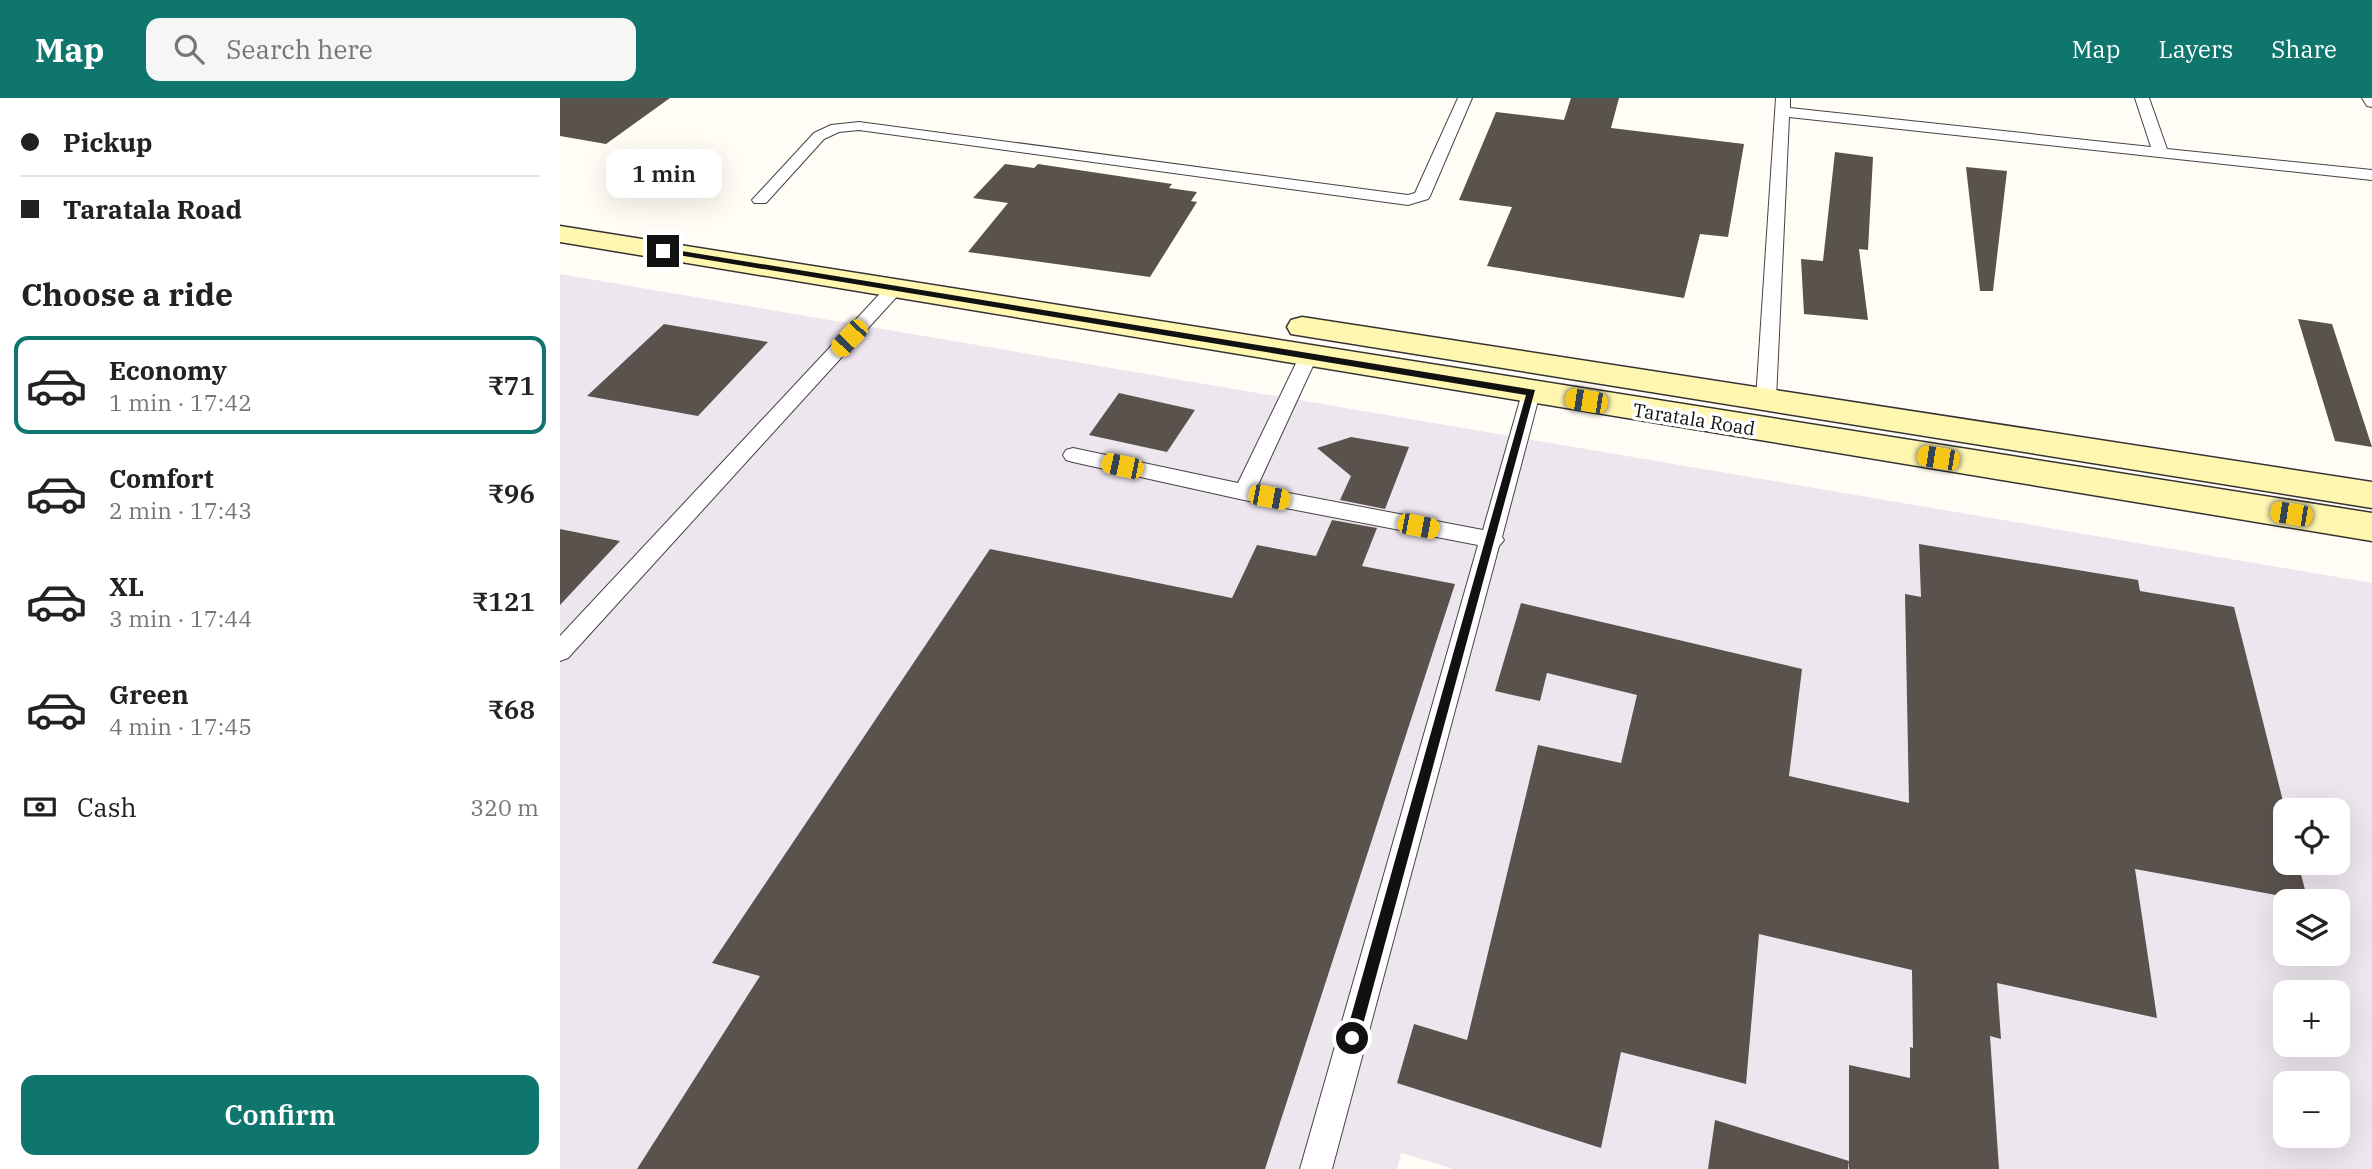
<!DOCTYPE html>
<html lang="en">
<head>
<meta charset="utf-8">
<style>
	:root { --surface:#fff; --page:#f6f6f6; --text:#222; --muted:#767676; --line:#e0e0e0; --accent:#0f766e }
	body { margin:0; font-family:"IBM Plex Serif",serif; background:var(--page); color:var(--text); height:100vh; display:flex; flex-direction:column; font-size:26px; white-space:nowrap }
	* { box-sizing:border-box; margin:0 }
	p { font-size:23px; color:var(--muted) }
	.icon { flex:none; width:38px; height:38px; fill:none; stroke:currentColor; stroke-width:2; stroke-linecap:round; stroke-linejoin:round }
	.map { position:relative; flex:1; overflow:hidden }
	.side { display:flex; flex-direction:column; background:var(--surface); width:560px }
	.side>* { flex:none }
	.top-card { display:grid; align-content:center; height:154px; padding:0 21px; background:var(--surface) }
	.fabs { position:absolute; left:1713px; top:700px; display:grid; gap:14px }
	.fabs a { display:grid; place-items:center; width:77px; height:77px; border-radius:14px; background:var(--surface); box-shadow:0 7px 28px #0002; font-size:35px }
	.end { position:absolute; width:32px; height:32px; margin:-16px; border:9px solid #111; background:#fff; box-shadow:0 0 0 4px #fff }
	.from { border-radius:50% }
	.bubble { position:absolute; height:49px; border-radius:14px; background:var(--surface); box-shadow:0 7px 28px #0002; font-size:23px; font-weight:600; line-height:49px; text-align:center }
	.car { position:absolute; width:21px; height:42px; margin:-21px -10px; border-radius:9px; box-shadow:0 0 5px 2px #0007; background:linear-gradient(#f5c518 24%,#345 0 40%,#f5c518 0 76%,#345 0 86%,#f5c518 0) }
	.top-card b { display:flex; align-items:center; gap:24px; height:66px; font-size:26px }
	.top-card b+b { border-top:2px solid var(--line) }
	.top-card i { width:18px; height:18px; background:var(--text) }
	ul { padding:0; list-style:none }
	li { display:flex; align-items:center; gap:21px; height:98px; margin:0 14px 10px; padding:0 7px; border:4px solid transparent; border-radius:14px }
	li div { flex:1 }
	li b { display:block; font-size:26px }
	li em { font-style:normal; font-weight:600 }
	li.on { border-color:var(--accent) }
	li>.icon { width:63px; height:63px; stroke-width:1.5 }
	h2 { padding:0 21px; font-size:32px; line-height:84px }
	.pay { display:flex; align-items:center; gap:18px; height:77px; padding:0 21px; font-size:26px }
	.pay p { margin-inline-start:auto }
	.primary-button { display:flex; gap:14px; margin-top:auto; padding:14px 21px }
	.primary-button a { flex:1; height:80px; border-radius:14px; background:var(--accent); color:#fff; font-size:28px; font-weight:600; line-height:80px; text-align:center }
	header { display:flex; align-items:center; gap:42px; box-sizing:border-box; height:98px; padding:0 35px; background:var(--accent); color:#fff }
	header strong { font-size:33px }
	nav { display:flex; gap:38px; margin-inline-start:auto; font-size:24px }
	.search { width:490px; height:63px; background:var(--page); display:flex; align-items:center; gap:18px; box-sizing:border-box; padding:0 24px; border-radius:14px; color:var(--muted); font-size:26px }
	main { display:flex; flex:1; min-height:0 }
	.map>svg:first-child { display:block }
	.industrial { fill:#eee6ef; fill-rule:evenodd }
	.building { fill:#5a524d }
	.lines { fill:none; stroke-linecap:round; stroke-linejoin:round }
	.service-casing { stroke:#444; stroke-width:2 }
	.secondary-casing { stroke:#333; stroke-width:3 }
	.service { fill:#fff; fill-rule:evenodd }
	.secondary { fill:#fff6b0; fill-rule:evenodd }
	.route { fill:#111 }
	.labels { text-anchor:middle; stroke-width:7; stroke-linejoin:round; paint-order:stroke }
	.street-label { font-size:19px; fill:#111; stroke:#fff }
</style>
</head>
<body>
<header>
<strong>Map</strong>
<div class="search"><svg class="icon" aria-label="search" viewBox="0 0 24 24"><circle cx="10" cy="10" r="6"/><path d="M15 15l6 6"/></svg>Search here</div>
<nav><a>Map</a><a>Layers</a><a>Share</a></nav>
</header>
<main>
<section class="side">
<div class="top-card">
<b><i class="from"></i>Pickup</b>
<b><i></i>Taratala Road</b>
</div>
<h2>Choose a ride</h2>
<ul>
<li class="on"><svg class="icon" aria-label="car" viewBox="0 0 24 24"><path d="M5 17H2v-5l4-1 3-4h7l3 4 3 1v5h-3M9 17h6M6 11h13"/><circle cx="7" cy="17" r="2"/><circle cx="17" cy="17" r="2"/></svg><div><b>Economy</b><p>1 min · 17:42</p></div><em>₹71</em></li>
<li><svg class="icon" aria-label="car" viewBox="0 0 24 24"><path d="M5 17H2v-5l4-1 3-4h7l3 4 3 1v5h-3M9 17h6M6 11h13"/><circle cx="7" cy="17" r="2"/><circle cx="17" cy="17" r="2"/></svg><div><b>Comfort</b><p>2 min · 17:43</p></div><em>₹96</em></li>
<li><svg class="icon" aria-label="car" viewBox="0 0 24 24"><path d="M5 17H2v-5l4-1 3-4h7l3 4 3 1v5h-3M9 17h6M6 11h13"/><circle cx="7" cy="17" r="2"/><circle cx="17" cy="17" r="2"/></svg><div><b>XL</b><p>3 min · 17:44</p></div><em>₹121</em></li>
<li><svg class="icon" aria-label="car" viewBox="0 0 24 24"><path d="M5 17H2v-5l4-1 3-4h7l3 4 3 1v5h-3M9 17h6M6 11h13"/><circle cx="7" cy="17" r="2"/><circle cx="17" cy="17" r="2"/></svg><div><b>Green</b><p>4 min · 17:45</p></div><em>₹68</em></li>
</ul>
<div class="pay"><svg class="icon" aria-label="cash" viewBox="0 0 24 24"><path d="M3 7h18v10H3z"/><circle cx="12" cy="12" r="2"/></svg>Cash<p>320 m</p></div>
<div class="primary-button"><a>Confirm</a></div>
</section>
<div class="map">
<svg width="1812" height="1071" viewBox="0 0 1812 1071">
	<rect width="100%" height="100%" fill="#fffdf5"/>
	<path class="industrial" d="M 0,176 L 1812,485 L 1812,1071 L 894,1071 L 841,1055 L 837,1071 L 0,1071 ZM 1726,712 L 1778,712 L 1778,765 L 1726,765 ZM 1726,803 L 1778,803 L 1778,856 L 1726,856 ZM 1726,894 L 1778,894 L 1778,947 L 1726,947 ZM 1726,985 L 1778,985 L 1778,1038 L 1726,1038 Z"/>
	<path class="building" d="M 0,0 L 110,0 L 46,46 L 0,38 Z
		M 1011,0 L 1059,0 L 1051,30 L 1184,46 L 1168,139 L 1140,136 L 1124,200 L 927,168 L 952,109 L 899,102 L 936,14 L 1004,22 Z
		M 1275,54 L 1313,59 L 1308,152 L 1299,151 L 1308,222 L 1244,216 L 1241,161 L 1263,163 Z
		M 445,66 L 474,70 L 478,66 L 612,86 L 609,90 L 637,94 L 631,103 L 637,104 L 590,179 L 408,154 L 448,105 L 413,100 Z
		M 1406,69 L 1447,73 L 1433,193 L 1420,193 Z
		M 1738,221 L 1772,226 L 1812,349 L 1775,343 Z
		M 104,226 L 208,244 L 138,318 L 27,298 Z
		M 559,295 L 635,312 L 607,354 L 529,337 Z
		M 791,339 L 849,349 L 825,411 L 780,402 L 791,378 L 757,350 Z
		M 772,422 L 817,430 L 802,468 L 895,486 L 705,1071 L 77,1071 L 200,878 L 152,865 L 430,451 L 672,500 L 697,447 L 756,458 Z
		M 0,431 L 60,443 L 0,507 Z
		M 1359,446 L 1578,482 L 1580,493 L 1674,509 L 1726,715 L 1726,765 L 1738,765 L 1748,803 L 1575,771 L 1597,920 L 1437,885 L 1441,941 L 1430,938 L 1439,1071 L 1289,1071 L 1289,967 L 1350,980 L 1350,949 L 1353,950 L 1352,872 L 1199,836 L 1186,986 L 1061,954 L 1041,1050 L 837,985 L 854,926 L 907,942 L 978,647 L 1061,665 L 1077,597 L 987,575 L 980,603 L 935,593 L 961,505 L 1242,571 L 1229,678 L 1349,705 L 1345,496 L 1361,499 Z
		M 1155,1022 L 1289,1063 L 1288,1071 L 1148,1071 Z"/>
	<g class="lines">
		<defs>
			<path id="service" d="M 898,0 L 912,0 L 870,98 L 868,101 L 848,107 L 299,32 L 279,34 L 264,41 L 206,105 L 194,105 L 192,102 L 254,35 L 271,27 L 299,24 L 848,97 L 855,95 Z
				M 1216,0 L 1230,0 L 1230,10 L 1591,49 L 1575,0 L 1589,0 L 1607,51 L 1812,72 L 1812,82 L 1229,19 L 1216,301 L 1213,306 L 1199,306 L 1196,301 Z
				M 1802,0 L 1812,0 L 1812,9 L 1807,8 Z
				M 335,185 L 344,190 L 341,194 L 8,560 L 0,563 L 0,538 L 329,186 Z
				M 749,251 L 758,257 L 697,389 L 923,432 L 962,295 L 964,290 L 978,290 L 980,295 L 942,439 L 944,442 L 939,448 L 772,1071 L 740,1071 L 918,447 L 684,402 L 513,364 L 506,362 L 503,357 L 506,352 L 513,350 L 678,385 L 740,257 Z"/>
			<path id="secondary" d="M 0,128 L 1812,415 L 1812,443 L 0,144 Z
				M 742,219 L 1812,384 L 1812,410 L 731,236 L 727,229 L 731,222 Z"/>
		</defs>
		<use href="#service" class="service-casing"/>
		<use href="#secondary" class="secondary-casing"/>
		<use href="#service" class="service"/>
		<use href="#secondary" class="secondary"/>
	</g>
	<path class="route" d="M 103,150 L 975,292 L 798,945 L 792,947 L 787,945 L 785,940 L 966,297 L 100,154 Z"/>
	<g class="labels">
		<g class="street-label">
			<text transform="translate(1134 321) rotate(9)" y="7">Taratala Road</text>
		</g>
	</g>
</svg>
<div class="fabs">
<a><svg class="icon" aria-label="locate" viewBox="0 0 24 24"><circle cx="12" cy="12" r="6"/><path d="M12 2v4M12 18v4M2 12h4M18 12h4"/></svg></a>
<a><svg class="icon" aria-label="layers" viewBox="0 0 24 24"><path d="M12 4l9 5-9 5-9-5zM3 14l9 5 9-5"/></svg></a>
<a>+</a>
<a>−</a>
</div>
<i class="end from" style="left:792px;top:940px"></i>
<i class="end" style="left:103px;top:153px"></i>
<div class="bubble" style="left:46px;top:51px;width:116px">1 min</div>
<i class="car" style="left:289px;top:240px;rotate:223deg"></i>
<i class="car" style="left:1026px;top:303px;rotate:279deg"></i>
<i class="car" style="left:1378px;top:360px;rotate:279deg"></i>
<i class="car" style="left:562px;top:368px;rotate:282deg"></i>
<i class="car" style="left:709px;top:399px;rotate:101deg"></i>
<i class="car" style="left:1731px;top:416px;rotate:279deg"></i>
<i class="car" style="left:858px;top:428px;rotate:101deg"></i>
</div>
</main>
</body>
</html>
